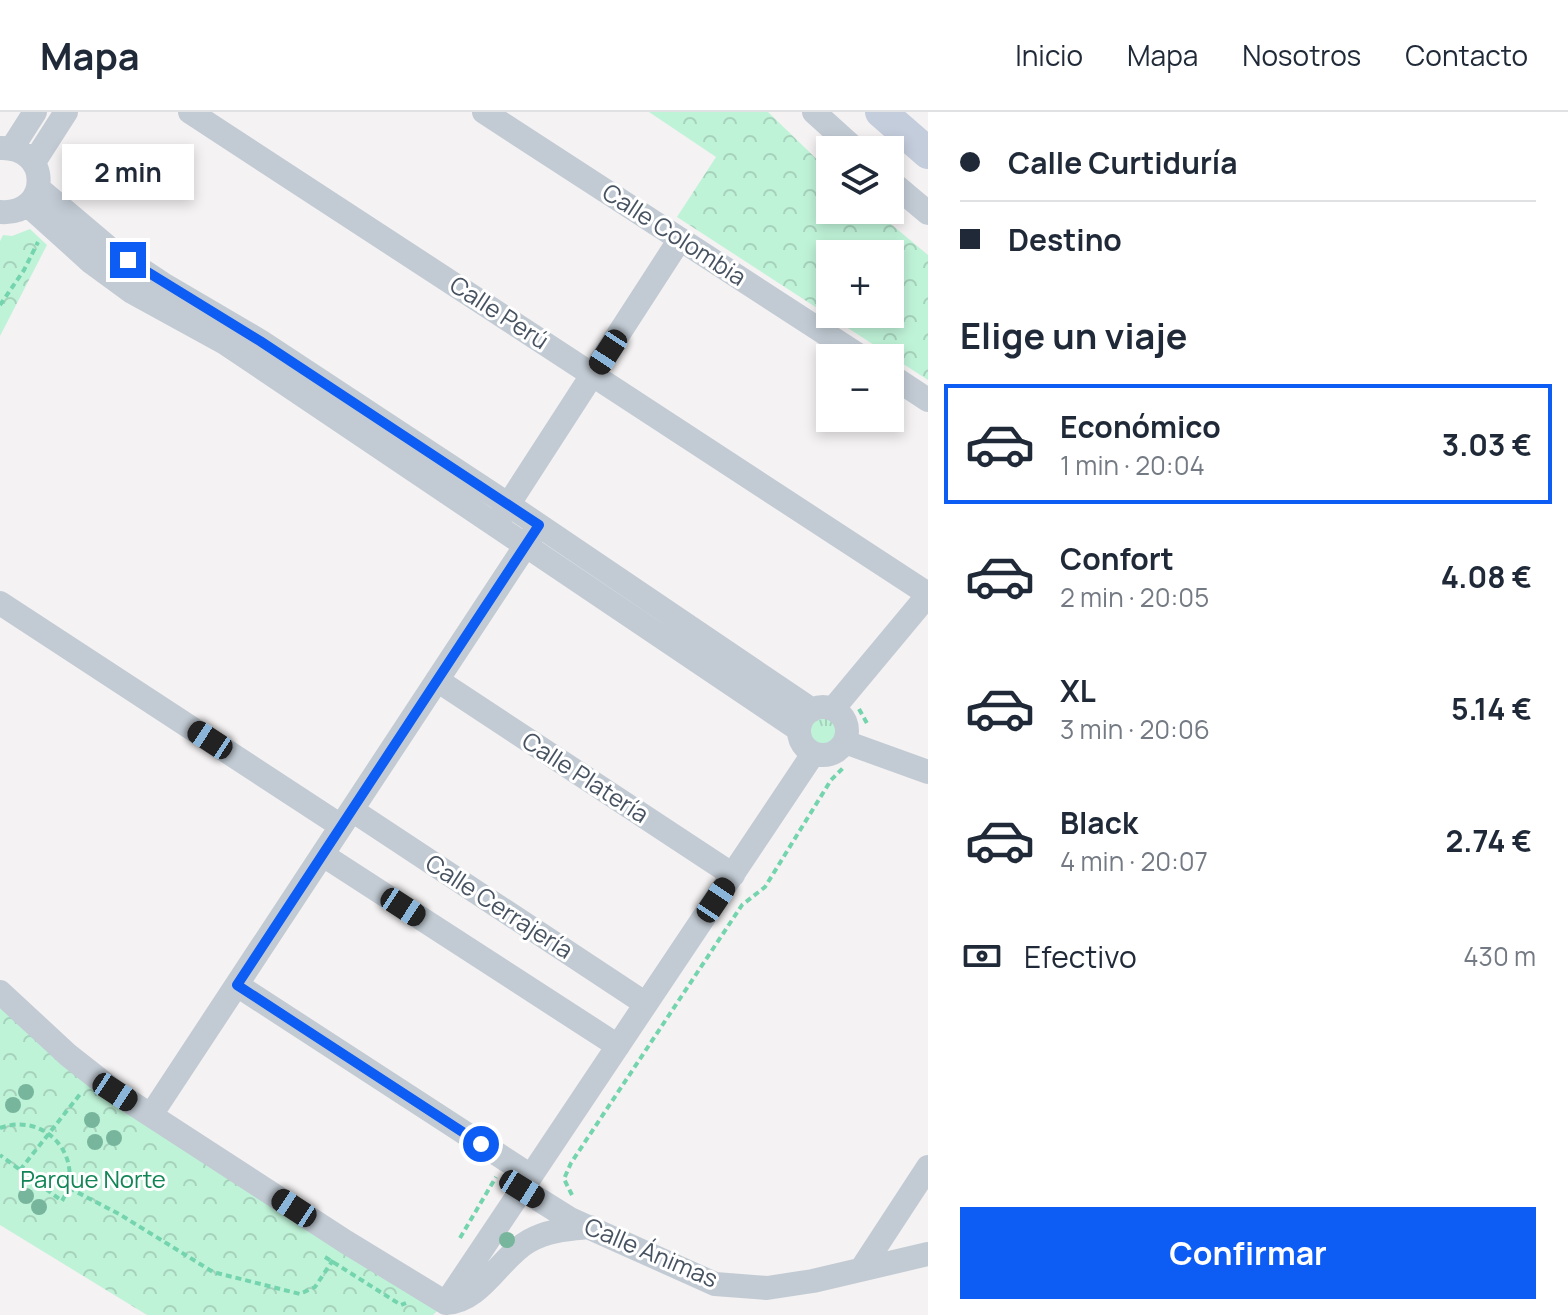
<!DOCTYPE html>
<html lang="es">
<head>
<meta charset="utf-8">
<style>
	:root { --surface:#fff; --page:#f6f6f7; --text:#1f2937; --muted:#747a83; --line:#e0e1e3; --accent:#0d5cf3 }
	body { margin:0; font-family:Manrope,sans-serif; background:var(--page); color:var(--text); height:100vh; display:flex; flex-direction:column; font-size:30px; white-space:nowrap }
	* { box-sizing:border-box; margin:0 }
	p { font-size:26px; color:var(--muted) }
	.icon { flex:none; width:44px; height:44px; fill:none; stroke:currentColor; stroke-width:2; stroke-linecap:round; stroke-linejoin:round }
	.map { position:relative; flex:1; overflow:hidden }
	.drawer { display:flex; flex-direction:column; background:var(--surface); width:640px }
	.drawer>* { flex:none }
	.guide { display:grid; align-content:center; height:176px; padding:0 32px; background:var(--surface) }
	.controls { position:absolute; left:816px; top:24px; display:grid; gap:16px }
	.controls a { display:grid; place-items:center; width:88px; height:88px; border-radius:0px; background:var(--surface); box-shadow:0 4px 12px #0003; font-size:40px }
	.end { position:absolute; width:36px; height:36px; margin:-18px; border:10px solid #0d5cf3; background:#fff; box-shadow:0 0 0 4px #fff }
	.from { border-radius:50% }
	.bubble { position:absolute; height:56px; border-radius:0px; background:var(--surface); box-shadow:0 4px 12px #0003; font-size:26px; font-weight:700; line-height:56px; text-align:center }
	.car { position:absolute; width:24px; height:48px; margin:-24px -12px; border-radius:10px; box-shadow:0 0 6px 2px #0007; background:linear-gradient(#222 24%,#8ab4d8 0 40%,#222 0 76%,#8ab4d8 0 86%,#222 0) }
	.guide b { display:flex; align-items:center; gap:28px; height:76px; font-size:30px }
	.guide b+b { border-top:2px solid var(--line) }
	.guide i { width:20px; height:20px; background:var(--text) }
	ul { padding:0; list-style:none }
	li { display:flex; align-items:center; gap:24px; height:120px; margin:0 16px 12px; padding:0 16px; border:4px solid transparent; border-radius:0px }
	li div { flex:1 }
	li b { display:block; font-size:30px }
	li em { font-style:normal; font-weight:700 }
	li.active { border-color:var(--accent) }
	li>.icon { width:72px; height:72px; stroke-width:1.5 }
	h2 { padding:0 32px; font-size:36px; line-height:96px }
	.pay { display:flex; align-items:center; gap:20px; height:88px; padding:0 32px; font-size:30px }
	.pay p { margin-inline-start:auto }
	.button { display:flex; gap:16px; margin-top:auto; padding:16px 32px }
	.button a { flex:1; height:92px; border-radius:0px; background:var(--accent); color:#fff; font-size:32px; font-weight:700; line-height:92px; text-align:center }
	header { display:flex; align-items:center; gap:48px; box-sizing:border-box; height:112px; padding:0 40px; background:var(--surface); border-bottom:2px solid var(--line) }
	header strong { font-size:38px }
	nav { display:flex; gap:44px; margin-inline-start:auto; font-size:28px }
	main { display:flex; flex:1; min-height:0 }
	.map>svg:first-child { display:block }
	.grass { fill:url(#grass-tufts) }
	.park { fill:url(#park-crowns); fill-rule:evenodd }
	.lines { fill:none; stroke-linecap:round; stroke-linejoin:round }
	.path { stroke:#74d4ae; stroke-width:4; stroke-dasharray:6 4; stroke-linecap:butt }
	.street { stroke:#c2cbd4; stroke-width:24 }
	.secondary { stroke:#c4cddc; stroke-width:32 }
	.tree { fill:#77b69c }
	.route { stroke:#0d5cf3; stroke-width:10 }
	.labels { text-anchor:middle; stroke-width:6; stroke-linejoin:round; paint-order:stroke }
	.street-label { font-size:24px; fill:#485361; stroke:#fff }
	.park-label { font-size:24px; fill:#118555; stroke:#fff }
</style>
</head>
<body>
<header>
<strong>Mapa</strong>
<nav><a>Inicio</a><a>Mapa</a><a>Nosotros</a><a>Contacto</a></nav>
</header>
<main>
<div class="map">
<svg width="928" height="1203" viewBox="0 0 928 1203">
	<defs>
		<pattern id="grass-tufts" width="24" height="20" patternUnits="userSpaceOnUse" patternTransform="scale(2)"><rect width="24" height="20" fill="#bff3d8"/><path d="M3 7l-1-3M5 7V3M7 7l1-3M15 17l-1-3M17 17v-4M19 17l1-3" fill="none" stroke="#a6d2bc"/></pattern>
		<pattern id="park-crowns" width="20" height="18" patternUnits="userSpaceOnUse" patternTransform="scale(2)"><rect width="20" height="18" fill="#bff3d8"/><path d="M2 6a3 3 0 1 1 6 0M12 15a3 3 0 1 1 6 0" fill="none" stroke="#a6d2bc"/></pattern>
	</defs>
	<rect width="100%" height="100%" fill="#f4f2f2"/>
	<path class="grass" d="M803 620a20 20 0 1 1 40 0a20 20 0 1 1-40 0Z"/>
	<path class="park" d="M 649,0 L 768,0 L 830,60 L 830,98 L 874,98 L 928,143 L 928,268 L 677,105 L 716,45 ZM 890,142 L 890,202 L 830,202 L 830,142 Z
		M 30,117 L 47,133 L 0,224 L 0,129 L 3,123 L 12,124 Z
		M 0,880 L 68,943 L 446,1191 L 433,1203 L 147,1203 L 0,1113 Z"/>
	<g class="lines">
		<path class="path" d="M 0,193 L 24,158 L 38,130
			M 859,597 L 868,613
			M 0,1016 C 46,999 87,1047 62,1089 L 0,1043
			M 20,1058 L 81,981
			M 69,1076 L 119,1102 L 213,1160 L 300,1182 L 315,1175 L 333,1148
			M 572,1083 L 564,1067 L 571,1051 L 742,793 L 765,775 L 831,668 L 845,654
			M 460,1126 L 496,1065
			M 325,1145 L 401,1193 L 406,1191"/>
		<path class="street" d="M 190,0 L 928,482
			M 484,0 L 863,246
			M 814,0 L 856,38
			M 0,36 C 52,34 51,104 0,100
			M 12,36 L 35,0
			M 34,50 L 66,0
			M 890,69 L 928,101
			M 38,76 L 110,137 L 163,172 L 260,229 L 509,393 L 812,598
			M 28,93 L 91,150 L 132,180 L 225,231 L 798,617
			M 890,263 L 928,288
			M 501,404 L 680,127
			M 0,491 L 341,714
			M 437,568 L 733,763
			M799 619a24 24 0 1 1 48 0a24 24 0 1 1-48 0Z
			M 833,597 L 928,483
			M 845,630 L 928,660
			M 352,698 L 646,892
			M 323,743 L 618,934
			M 237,873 L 531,1064
			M 0,880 L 68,943 L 115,980 L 346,1130 L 446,1191
			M 151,1003 L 532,424
			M 522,1077 L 570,1107 L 715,1172 L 767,1176 L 813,1169 L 928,1142
			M 862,1156 L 928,1055
			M 446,1191 L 813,642
			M 446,1191 C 481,1190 500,1145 529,1129 C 548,1118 569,1117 590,1115"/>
		<path class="secondary" d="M 881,0 L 928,41"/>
	</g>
	<g class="tree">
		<circle cx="26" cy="980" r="8"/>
		<circle cx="13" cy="993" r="8"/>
		<circle cx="92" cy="1008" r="8"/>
		<circle cx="114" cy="1026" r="8"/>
		<circle cx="95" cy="1030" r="8"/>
		<circle cx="26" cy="1084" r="8"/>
		<circle cx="39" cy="1095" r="8"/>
		<circle cx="507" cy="1128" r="8"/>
	</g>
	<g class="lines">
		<path class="route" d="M 128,148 L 260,229 L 539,413 L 237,873 L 481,1032"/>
	</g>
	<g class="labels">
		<g class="street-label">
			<text transform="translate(674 123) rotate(33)" y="8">Calle Colombia</text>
			<text transform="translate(499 201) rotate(33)" y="8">Calle Perú</text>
			<text transform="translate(585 666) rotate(33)" y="8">Calle Platería</text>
			<text transform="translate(499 795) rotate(33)" y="8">Calle Cerrajería</text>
			<text transform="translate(651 1141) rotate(23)" y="8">Calle Ánimas</text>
		</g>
		<g class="park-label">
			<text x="93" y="1076">Parque Norte</text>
		</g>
	</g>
</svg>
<div class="controls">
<a><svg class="icon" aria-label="layers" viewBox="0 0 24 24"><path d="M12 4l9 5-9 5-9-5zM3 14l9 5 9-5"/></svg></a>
<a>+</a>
<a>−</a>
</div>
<i class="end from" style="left:481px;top:1032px"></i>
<i class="end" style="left:128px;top:148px"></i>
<div class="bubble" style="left:62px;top:32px;width:132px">2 min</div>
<i class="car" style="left:608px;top:240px;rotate:213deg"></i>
<i class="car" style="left:210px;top:628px;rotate:303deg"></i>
<i class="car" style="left:716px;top:788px;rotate:34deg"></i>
<i class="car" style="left:403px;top:795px;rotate:123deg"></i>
<i class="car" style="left:115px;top:980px;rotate:123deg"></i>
<i class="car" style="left:522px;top:1077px;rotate:122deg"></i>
<i class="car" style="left:294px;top:1096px;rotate:303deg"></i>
</div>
<section class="drawer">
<div class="guide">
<b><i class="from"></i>Calle Curtiduría</b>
<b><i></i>Destino</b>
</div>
<h2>Elige un viaje</h2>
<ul>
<li class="active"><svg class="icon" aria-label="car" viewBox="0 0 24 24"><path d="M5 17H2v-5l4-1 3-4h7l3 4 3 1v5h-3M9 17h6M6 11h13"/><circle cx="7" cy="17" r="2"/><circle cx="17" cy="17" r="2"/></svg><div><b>Económico</b><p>1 min · 20:04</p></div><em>3.03 €</em></li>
<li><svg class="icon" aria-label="car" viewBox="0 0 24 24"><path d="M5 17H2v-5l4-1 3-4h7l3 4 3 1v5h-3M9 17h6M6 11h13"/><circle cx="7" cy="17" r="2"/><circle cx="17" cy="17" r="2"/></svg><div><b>Confort</b><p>2 min · 20:05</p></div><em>4.08 €</em></li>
<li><svg class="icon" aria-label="car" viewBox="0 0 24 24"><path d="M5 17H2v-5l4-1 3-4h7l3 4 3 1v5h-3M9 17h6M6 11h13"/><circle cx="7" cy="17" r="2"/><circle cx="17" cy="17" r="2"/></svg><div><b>XL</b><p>3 min · 20:06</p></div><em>5.14 €</em></li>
<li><svg class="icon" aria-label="car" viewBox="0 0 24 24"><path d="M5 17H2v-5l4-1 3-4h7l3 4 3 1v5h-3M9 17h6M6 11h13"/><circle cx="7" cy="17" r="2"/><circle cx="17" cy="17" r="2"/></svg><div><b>Black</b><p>4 min · 20:07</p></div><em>2.74 €</em></li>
</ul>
<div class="pay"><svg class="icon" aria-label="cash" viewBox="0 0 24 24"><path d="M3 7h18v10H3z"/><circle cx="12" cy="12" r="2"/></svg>Efectivo<p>430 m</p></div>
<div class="button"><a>Confirmar</a></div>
</section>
</main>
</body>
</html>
